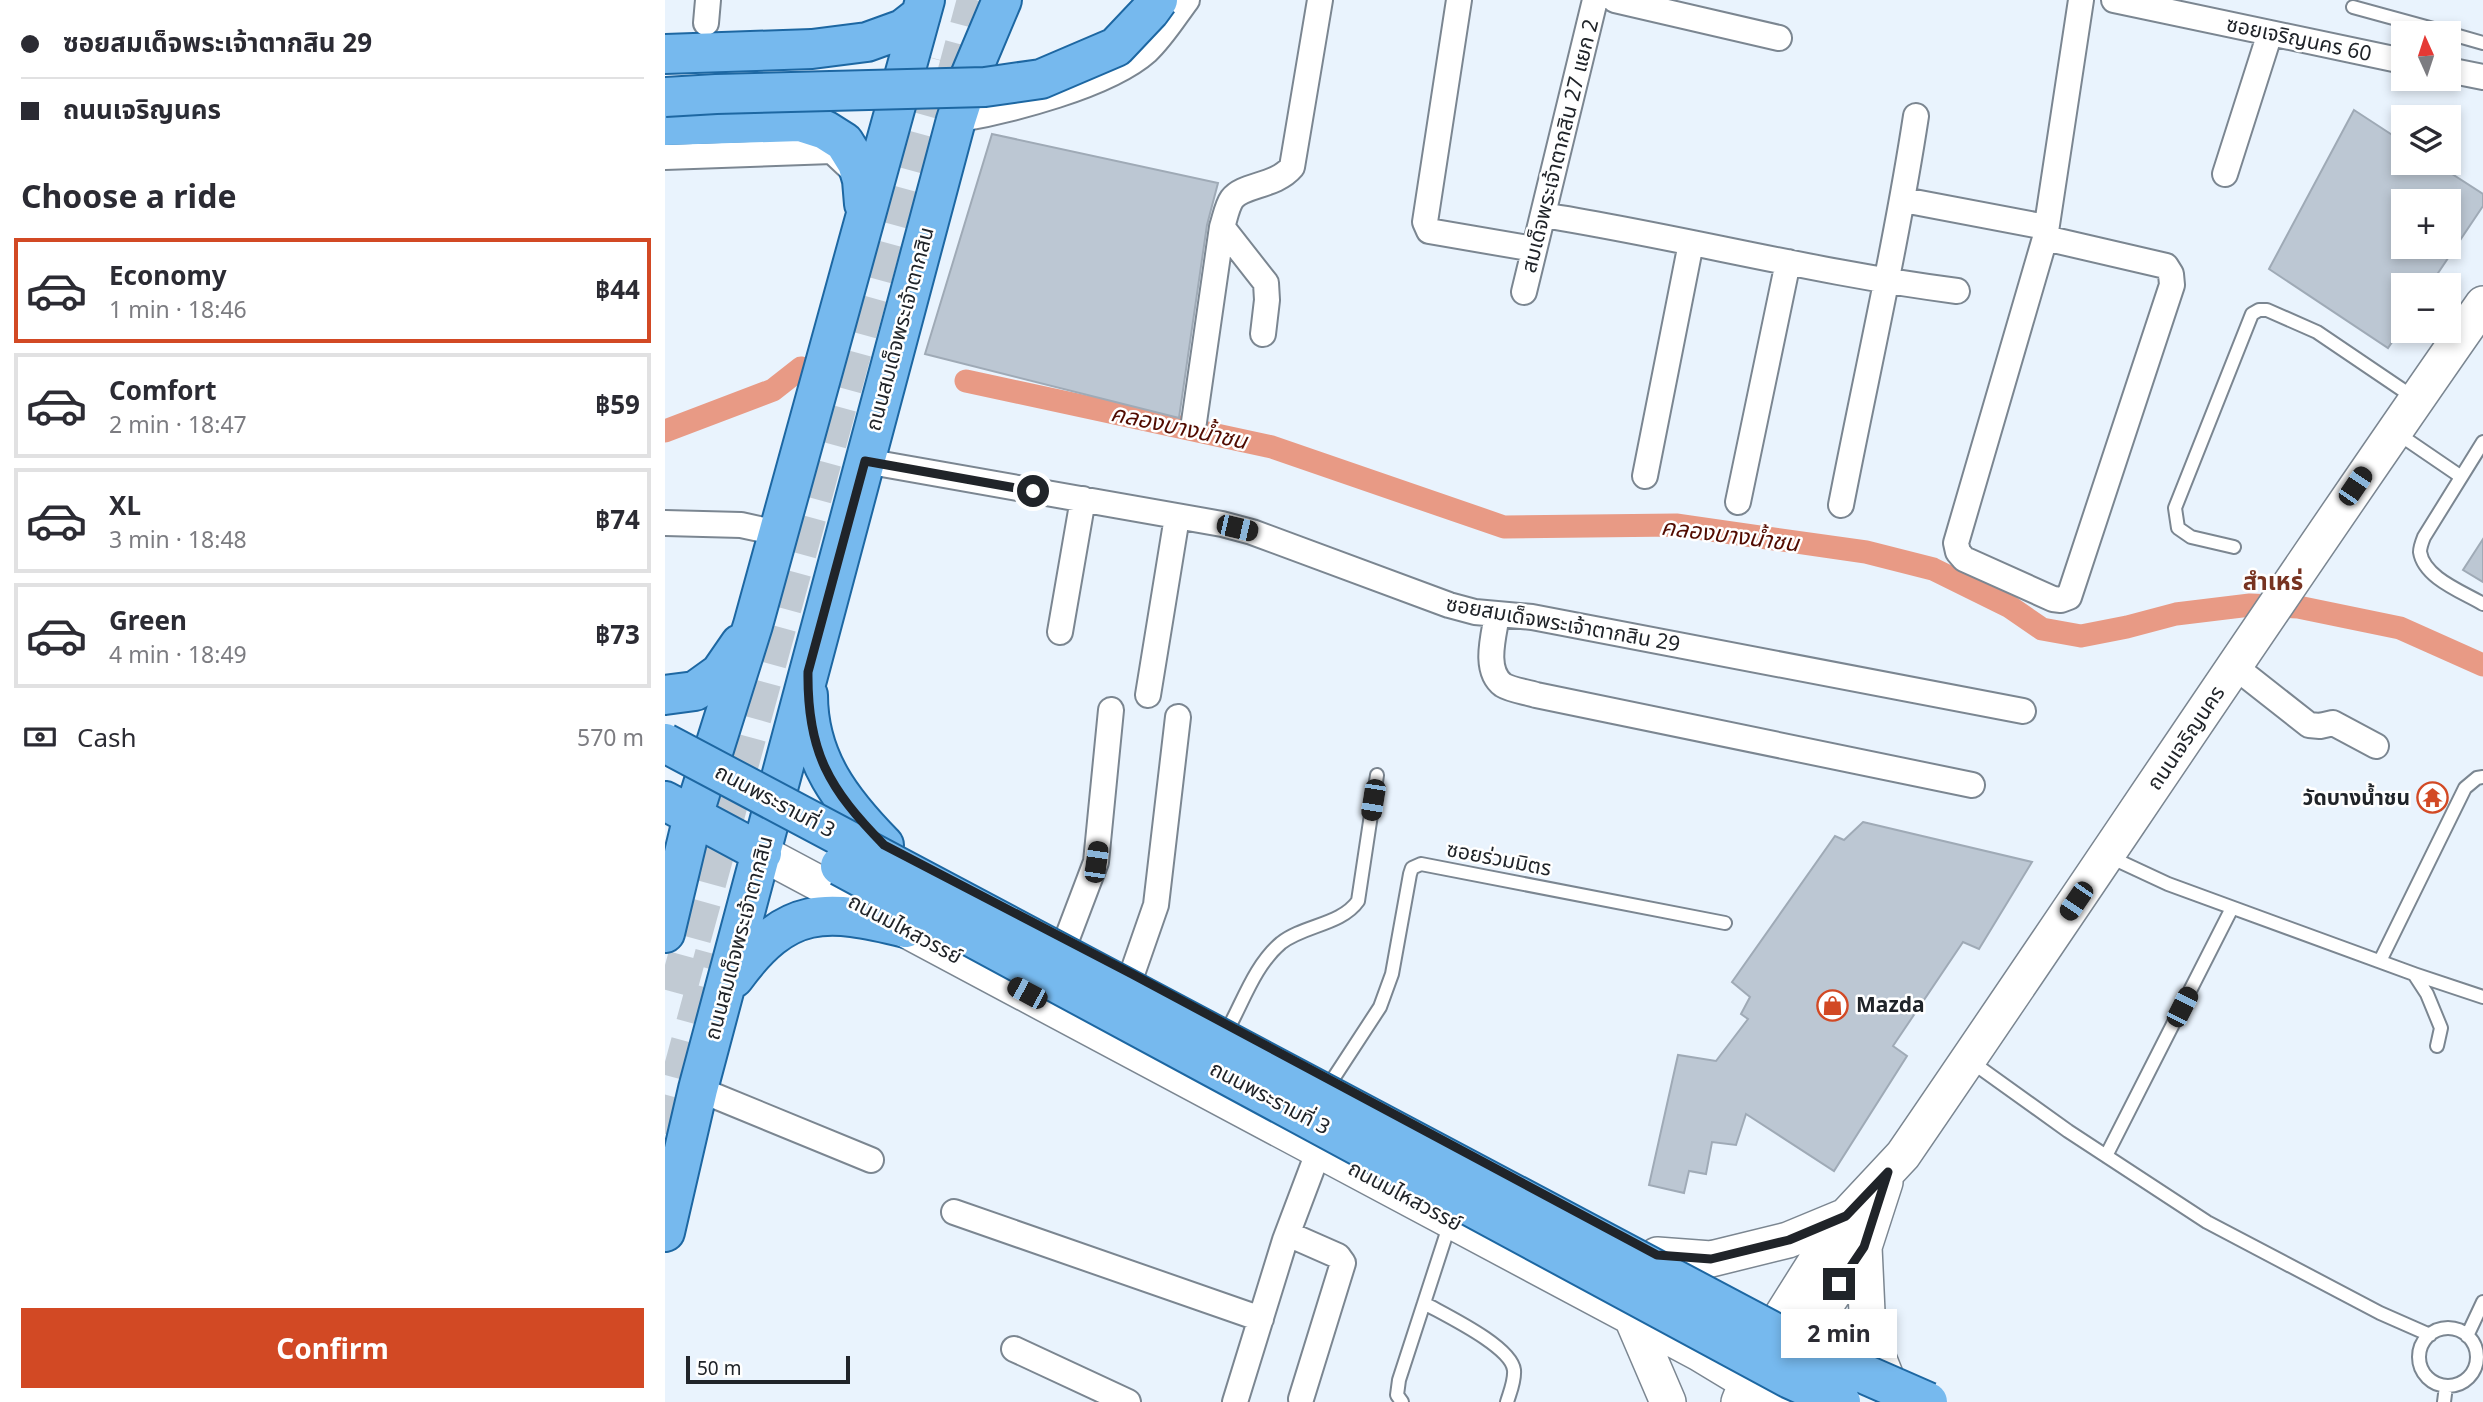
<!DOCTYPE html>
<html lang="en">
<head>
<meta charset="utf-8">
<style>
	:root { --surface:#fff; --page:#f7f7f7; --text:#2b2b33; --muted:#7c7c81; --line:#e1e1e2; --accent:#d24924 }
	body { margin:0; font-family:"Noto Sans","Noto Sans Thai",sans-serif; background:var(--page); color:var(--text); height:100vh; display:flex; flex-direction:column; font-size:26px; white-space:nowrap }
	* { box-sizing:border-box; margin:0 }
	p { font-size:23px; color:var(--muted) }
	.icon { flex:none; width:38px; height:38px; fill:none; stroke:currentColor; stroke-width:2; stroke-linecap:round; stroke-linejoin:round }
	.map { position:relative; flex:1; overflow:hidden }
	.sheet { display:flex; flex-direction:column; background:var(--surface); width:665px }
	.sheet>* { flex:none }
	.banner { display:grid; align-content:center; height:154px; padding:0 21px; background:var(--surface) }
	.needle { width:46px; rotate:357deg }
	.controls { position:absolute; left:1726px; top:21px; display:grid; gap:14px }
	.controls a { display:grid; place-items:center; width:70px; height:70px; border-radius:0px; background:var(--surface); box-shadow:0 4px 10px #0003; font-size:35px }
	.scale { position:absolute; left:21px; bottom:18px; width:164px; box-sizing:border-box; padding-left:7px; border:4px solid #202429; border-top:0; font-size:19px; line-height:24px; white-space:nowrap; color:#202429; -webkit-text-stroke:5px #fff; paint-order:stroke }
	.end { position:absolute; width:32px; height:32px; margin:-16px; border:9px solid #202429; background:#fff; box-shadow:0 0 0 4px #fff }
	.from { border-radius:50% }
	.bubble { position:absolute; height:49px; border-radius:0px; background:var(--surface); box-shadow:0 4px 10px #0003; font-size:23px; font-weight:700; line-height:49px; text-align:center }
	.car { position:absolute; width:21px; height:42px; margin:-21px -10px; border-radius:9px; box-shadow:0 0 5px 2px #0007; background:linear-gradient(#222 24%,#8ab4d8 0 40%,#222 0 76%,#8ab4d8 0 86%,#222 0) }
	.banner b { display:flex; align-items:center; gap:24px; height:66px; font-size:26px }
	.banner b+b { border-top:2px solid var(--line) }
	.banner i { width:18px; height:18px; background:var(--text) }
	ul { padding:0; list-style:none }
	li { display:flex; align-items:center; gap:21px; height:105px; margin:0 14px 10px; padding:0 7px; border:4px solid var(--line); border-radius:0px }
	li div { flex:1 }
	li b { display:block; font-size:26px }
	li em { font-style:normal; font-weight:700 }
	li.on { border-color:var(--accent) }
	li>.icon { width:63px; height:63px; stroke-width:1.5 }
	h2 { padding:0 21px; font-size:32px; line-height:84px }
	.pay { display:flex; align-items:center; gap:18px; height:77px; padding:0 21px; font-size:26px }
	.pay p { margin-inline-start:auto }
	.button { display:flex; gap:14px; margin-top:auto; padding:14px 21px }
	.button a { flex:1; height:80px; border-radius:0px; background:var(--accent); color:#fff; font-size:28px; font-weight:700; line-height:80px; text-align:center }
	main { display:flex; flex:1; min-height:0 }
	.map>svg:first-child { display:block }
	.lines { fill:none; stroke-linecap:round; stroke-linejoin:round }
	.canal { stroke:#e89a85; stroke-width:23 }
	.building { fill:#bcc7d3; stroke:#9faab6; stroke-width:2; fill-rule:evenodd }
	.primary-tunnel { stroke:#c1cad3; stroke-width:38; stroke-dasharray:38 19; stroke-linecap:butt }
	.lane-casing { stroke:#7b8691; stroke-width:16 }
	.street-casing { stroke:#7b8691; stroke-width:28 }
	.secondary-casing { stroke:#7b8691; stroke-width:38 }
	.primary-casing { stroke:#1d67a2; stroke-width:42 }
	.lane { stroke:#fff; stroke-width:12 }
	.street { stroke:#fff; stroke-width:24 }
	.secondary { stroke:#fff; stroke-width:35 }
	.primary { stroke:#76b9ee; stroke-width:38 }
	.primary-bridge-casing { stroke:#1d67a2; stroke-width:42; stroke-linecap:butt }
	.primary-bridge { stroke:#76b9ee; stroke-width:38 }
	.route { stroke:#202429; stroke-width:9 }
	.labels { text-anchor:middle; stroke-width:5; stroke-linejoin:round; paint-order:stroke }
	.street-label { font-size:21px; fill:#202429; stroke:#fff }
	.poi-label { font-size:21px; font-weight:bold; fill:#202429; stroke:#fff; text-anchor:end }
	.water-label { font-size:23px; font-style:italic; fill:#510b00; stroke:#fff }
	.quarter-label { font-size:24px; font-weight:bold; fill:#773321; stroke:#fff }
</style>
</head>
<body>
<main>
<section class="sheet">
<div class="banner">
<b><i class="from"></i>ซอยสมเด็จพระเจ้าตากสิน 29</b>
<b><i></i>ถนนเจริญนคร</b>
</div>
<h2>Choose a ride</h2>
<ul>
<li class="on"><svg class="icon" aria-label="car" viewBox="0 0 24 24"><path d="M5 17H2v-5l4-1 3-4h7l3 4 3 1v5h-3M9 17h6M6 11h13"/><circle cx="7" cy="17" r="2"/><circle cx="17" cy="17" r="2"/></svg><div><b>Economy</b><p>1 min · 18:46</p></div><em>฿44</em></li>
<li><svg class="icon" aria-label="car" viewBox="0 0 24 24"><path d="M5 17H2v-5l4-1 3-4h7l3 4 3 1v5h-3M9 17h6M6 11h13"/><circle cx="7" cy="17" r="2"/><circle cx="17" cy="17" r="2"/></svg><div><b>Comfort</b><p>2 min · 18:47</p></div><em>฿59</em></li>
<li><svg class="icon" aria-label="car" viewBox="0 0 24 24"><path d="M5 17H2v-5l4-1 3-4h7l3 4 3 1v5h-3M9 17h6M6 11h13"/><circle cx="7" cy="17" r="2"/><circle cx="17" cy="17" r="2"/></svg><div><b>XL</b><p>3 min · 18:48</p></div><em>฿74</em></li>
<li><svg class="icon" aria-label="car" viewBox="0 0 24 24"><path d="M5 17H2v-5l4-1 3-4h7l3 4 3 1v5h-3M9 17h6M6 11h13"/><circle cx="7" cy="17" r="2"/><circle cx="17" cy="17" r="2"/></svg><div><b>Green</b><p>4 min · 18:49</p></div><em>฿73</em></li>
</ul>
<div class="pay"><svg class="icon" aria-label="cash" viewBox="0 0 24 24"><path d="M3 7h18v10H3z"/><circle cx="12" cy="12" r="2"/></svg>Cash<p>570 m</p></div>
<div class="button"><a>Confirm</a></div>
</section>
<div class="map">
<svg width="1818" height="1402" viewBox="0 0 1818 1402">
	<rect width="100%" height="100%" fill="#e9f3fd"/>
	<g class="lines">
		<path class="canal" d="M 301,381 L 607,447 L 839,527 L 1011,525 L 1201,552 L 1268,569 L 1345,607 L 1377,629 L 1416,636 L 1462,627 L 1511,614 L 1585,605 L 1633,607 L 1735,628 L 1818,665
			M 0,431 L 108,390 L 136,368"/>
	</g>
	<path class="building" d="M 1689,110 L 1738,142 L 1738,163 L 1770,163 L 1818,194 L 1818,206 L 1765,285 L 1738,285 L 1738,326 L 1723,348 L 1604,269 ZM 1738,201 L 1783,201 L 1783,247 L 1738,247 Z
		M 327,134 L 553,183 L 542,225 L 514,418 L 260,354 Z
		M 1818,539 L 1818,582 L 1798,570 Z
		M 1198,822 L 1367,862 L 1314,949 L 1298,942 L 1228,1046 L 1242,1056 L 1169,1171 L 1081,1114 L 1071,1145 L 1047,1142 L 1041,1174 L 1024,1171 L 1019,1193 L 984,1185 L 1013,1055 L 1051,1061 L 1083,1019 L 1076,1014 L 1085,997 L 1067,982 L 1170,836 L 1179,840 Z"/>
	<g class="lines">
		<path class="primary-tunnel" d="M 289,82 L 311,0
			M 12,993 L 268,58
			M 0,1134 L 49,954"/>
		<defs>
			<path id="lane" d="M 1688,7 L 1783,33
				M 1783,33 L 1818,43
				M 1732,433 L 1795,476
				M 1818,442 L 1759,537 C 1757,542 1755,547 1755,552 C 1759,578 1798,592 1818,604
				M 1569,547 L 1526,537 L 1513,528 L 1510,508 L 1587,314 L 1594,310 L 1602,310 L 1652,332 L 1751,399
				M 1445,857 L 1503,884 L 1749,974 L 1762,994 L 1776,1028 L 1772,1046
				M 1715,961 L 1800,788 L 1812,778 L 1818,777
				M 1749,974 L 1818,997
				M 564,1027 C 579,999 591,964 616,943 C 639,925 676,925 693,901 L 712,775
				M 1304,1060 L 1403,1131 L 1542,1222 L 1715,1313 L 1765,1335
				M 666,1082 L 715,1007 L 727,974 L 745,874 L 747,868 L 756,864 L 1060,923
				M 1441,1156 L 1567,908
				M 759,1303 C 780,1315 846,1346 849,1370 C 850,1381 845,1392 842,1402
				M1754 1357a29 29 0 1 1 58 0a29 29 0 1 1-58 0Z
				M 1802,1336 L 1818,1302
				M 737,1402 L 732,1395 L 734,1380 L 785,1223
				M 1779,1402 L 1781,1386"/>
			<path id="street" d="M 794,0 L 760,222 L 764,231 L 869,249
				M 950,0 L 1114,38
				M 1449,0 L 1738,61
				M 41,23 L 43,0
				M 1783,70 L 1818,77
				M 291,120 C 343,111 443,86 482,51 C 497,37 510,16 522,0
				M 0,157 L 167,151 L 184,167
				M 1560,174 L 1605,33
				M 1237,204 L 1244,201 L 1381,227
				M 878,215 C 1016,237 1152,273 1292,291
				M 557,227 L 601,283 L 602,300 L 598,334
				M 1380,238 L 1501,266 L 1506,274 L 1507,285 L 1404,597 L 1396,600 L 1388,599 L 1299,559 L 1293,552 L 1291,543 L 1380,238 L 1416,0
				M 859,292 L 930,0
				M 529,422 L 557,227 C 560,218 562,206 567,199 C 578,184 610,187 627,167 L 655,0
				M 200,461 L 557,524 L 587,532 L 784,605 L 810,612 L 867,617 L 1358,711
				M 980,476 L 1026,243
				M 1073,502 L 1123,262
				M 1176,505 C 1201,376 1231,246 1251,116
				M 0,523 L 76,525 L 113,533
				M 832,615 C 829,635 818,670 838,685 C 846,690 862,692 871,695 L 1307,785
				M 395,632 L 418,499
				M 1569,666 L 1644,725 L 1655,726 L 1668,723 L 1711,746
				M 483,695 L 512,517
				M 401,941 L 431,862 L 446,710
				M 467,974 L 491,905 L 513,717
				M 33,1089 L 206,1160
				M 289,1212 L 596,1319
				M 623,1234 L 673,1256 L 678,1263 L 636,1399
				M 349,1349 L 463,1402
				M 570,1402 L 620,1240 L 654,1150"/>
			<path id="secondary" d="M 97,853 L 1034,1353 L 1082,1382 L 1123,1402
				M 1199,1247 L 1202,1312 L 1209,1347 L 1227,1392
				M 992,1255 L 1046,1259 L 1123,1240 L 1181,1216
				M 967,1318 L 1003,1402
				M 1124,1371 L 1162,1303 L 1199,1247 L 1220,1182
				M 1074,1402 L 1082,1382 L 1114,1320 L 1153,1258 L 1181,1216 L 1238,1155 C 1432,872 1621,585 1818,304"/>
			<path id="primary" d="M 0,54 L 147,49 L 202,42 L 238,29 L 256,15
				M 0,126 L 135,122 L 160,130 L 179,142 L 192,163 L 197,180 L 199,204
				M 0,695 L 30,691 L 55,673 L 75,644
				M 143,695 C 143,759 177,802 219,845
				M 0,801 L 97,853
				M 0,933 L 28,816 L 88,625 L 260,0
				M 69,978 C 122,905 160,908 241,928
				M 0,1232 L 33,1089 L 291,120 L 305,76 L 337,0"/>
		</defs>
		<use href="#lane" class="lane-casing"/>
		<use href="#street" class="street-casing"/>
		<use href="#secondary" class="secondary-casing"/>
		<use href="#primary" class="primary-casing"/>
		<use href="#lane" class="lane"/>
		<use href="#street" class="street"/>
		<use href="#secondary" class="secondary"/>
		<use href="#primary" class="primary"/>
		<defs>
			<path id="primary-bridge" d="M 0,97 L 51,94 L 320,87 L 376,79 L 451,47 L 485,11 L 493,0
				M 0,743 L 1135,1346 L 1263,1402
				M 175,866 L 1125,1379 L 1176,1402"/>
		</defs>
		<use href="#primary-bridge" class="primary-bridge-casing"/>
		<use href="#primary-bridge" class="primary-bridge"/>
	</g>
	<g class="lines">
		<path class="route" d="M 368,491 L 200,461 L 143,672 C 142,752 164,789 219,845 L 467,974 L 992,1255 L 1046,1259 L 1124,1240 L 1181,1216 L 1223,1172 L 1199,1247 L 1174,1284"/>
	</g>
	<defs>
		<symbol id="temple-ring" viewBox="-11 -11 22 22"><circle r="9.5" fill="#fff" stroke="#d24924" stroke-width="1.5"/><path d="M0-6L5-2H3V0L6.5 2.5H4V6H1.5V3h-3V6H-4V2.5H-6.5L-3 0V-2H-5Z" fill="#d24924"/></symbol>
		<symbol id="shop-ring" viewBox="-11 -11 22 22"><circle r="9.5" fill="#fff" stroke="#d24924" stroke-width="1.5"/><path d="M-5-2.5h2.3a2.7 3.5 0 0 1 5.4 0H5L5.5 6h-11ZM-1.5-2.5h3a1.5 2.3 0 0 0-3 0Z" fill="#d24924"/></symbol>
	</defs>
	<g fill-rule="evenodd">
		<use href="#temple-ring" x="1750" y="780" width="35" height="35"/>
		<use href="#shop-ring" x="1150" y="988" width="35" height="35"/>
	</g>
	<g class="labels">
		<g class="street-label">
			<text transform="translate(1634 39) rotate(12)" y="7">ซอยเจริญนคร 60</text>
			<text transform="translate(895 146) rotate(-76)" y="7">สมเด็จพระเจ้าตากสิน 27 แยก 2</text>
			<text transform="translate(235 329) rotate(-75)" y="7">ถนนสมเด็จพระเจ้าตากสิน</text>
			<text transform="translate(898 624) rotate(10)" y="7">ซอยสมเด็จพระเจ้าตากสิน 29</text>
			<text transform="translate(1521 738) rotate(-56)" y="7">ถนนเจริญนคร</text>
			<text transform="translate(110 801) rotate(28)" y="7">ถนนพระรามที่ 3</text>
			<text transform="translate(834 859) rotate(11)" y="7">ซอยร่วมมิตร</text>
			<text transform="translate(240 929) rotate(28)" y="7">ถนนมไหสวรรย์</text>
			<text transform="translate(74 938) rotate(-75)" y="7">ถนนสมเด็จพระเจ้าตากสิน</text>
			<text transform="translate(605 1098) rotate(28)" y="7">ถนนพระรามที่ 3</text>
			<text transform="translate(740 1196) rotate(28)" y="7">ถนนมไหสวรรย์</text>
		</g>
		<g class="poi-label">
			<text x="1745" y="805">วัดบางน้ำชน</text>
			<text x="1191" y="1012" text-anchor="start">Mazda</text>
		</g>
		<g class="water-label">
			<text transform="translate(514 427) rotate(12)" y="8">คลองบางน้ำชน</text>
			<text transform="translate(1065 535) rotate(7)" y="8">คลองบางน้ำชน</text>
		</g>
		<g class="quarter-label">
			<text x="1608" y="590">สำเหร่</text>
		</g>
	</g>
</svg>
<div class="controls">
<a><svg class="needle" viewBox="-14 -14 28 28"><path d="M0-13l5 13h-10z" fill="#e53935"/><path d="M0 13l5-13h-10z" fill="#7c7c81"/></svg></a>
<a><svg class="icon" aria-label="layers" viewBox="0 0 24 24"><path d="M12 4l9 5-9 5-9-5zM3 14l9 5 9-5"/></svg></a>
<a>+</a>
<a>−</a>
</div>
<div class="scale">50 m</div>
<i class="end from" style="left:368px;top:491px"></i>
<i class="end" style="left:1174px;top:1284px"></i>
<div class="bubble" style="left:1116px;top:1309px;width:116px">2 min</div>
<i class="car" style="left:1690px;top:486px;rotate:34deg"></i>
<i class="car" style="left:572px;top:528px;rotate:103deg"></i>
<i class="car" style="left:708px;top:800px;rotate:189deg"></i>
<i class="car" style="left:431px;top:862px;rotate:8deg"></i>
<i class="car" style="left:1411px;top:901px;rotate:214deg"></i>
<i class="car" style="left:362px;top:993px;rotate:298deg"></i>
<i class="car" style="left:1517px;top:1007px;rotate:27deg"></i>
</div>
</main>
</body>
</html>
